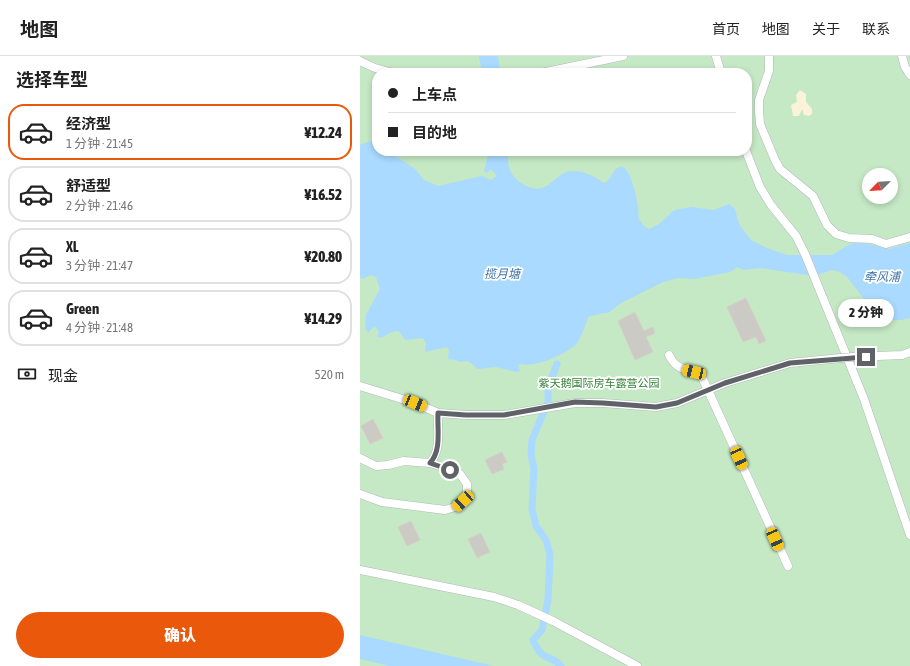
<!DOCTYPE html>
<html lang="zh">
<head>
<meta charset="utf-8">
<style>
	:root { --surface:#fff; --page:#f2f2f2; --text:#222; --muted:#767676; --line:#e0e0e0; --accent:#ea580c }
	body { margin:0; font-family:"Asap Condensed","Noto Sans SC",sans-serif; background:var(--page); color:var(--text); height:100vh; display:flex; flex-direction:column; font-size:15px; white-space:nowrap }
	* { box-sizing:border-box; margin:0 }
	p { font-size:13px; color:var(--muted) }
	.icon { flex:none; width:22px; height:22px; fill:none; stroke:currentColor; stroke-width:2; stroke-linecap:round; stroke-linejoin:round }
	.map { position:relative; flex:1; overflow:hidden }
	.panel { display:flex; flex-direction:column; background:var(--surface); width:360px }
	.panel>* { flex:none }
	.top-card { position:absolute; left:12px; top:12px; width:380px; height:88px; border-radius:16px; box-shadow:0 2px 6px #0003; display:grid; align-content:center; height:88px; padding:0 16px; background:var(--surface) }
	.needle { width:26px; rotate:246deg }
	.fabs { position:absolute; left:502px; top:112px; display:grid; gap:8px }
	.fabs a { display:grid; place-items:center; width:36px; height:36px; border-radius:50%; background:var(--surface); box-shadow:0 2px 6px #0003; font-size:20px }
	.end { position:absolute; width:18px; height:18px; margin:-9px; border:5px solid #5f6368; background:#fff; box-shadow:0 0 0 2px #fff }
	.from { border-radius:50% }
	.bubble { position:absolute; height:28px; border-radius:14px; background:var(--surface); box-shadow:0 2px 6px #0003; font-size:13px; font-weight:800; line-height:28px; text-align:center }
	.car { position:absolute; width:12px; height:24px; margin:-12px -6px; border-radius:5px; box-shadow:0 0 3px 1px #0007; background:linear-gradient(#f5c518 24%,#345 0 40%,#f5c518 0 76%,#345 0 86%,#f5c518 0) }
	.top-card b { display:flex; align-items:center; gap:14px; height:38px; font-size:15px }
	.top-card b+b { border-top:1px solid var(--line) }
	.top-card i { width:10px; height:10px; background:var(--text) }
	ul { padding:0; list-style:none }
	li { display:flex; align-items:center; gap:12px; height:56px; margin:0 8px 6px; padding:0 8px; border:2px solid var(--line); border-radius:16px }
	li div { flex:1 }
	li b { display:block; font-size:15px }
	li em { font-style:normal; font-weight:800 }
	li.selected { border-color:var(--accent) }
	li>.icon { width:36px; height:36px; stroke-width:1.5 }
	h2 { padding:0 16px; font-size:18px; line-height:48px }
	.pay { display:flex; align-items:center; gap:10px; height:44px; padding:0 16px; font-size:15px }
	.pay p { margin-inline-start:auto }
	.action { display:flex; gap:8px; margin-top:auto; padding:8px 16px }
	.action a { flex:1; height:46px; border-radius:24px; background:var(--accent); color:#fff; font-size:16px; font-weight:800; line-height:46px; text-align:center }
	header { display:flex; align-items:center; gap:24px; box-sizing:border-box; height:56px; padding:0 20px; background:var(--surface); border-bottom:1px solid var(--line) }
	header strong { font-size:19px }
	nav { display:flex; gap:22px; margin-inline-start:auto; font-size:14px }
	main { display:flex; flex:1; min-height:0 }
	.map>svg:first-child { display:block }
	.green { fill:#c5e8c5; fill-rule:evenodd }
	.sand { fill:#fbf3d9 }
	.water { fill:#aadaff }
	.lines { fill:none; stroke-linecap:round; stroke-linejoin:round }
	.canal { stroke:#aadaff; stroke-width:7 }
	.building { fill:#cccac5; stroke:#d6d1c6 }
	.minor-casing { stroke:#b5b8bc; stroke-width:9 }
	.minor { stroke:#fff; stroke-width:8 }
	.minor-bridge-casing { stroke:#b5b8bc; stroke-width:9; stroke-linecap:butt }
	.minor-bridge { stroke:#fff; stroke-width:8 }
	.route { stroke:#5f6368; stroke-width:5 }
	.labels { text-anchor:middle; stroke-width:3.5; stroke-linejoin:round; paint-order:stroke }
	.park-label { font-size:11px; fill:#348238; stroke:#fff }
	.water-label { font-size:12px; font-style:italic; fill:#4174aa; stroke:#fff }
</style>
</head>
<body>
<header>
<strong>地图</strong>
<nav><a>首页</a><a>地图</a><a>关于</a><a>联系</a></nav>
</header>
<main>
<section class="panel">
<h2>选择车型</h2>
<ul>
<li class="selected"><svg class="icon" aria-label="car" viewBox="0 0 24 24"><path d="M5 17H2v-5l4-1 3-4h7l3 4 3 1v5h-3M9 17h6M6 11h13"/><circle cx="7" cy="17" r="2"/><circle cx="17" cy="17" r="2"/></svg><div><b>经济型</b><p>1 分钟 · 21:45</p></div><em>¥12.24</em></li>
<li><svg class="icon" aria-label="car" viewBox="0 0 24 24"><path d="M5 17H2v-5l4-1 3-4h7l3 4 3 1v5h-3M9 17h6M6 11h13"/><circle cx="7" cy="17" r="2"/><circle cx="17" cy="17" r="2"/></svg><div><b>舒适型</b><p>2 分钟 · 21:46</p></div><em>¥16.52</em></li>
<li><svg class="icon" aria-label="car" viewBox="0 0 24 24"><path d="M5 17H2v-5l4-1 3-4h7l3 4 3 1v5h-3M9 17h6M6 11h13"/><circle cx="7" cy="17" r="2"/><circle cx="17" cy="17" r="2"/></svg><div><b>XL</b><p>3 分钟 · 21:47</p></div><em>¥20.80</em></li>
<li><svg class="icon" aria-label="car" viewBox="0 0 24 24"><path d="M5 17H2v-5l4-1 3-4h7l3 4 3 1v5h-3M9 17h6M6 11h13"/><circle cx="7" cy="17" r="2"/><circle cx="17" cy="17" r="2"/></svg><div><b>Green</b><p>4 分钟 · 21:48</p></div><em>¥14.29</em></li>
</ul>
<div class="pay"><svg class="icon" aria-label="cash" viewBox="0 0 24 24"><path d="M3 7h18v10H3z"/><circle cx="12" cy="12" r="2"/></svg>现金<p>520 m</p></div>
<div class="action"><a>确认</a></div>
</section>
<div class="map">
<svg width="550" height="610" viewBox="0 0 550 610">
	<rect width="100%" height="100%" fill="#f1efe8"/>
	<path class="green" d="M 0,0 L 550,0 L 550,610 L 0,610 ZM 17,17 L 387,17 L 387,95 L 17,95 ZM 509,119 L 531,119 L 531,141 L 509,141 Z"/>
	<path class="sand" d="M 440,34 L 446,38 L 446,46 L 452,53 L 452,58 L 449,60 L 444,59 L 442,53 L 439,60 L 433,60 L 431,49 L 437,46 L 436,39 Z"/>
	<path class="water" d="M 119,0 L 138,0 L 140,17 L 122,17 Z
		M 13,84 L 17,87 L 17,95 L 28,95 L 55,113 L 64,124 L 78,130 L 122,120 L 131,124 L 137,120 L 131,113 L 127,117 L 124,115 L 129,95 L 148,95 C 147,108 149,119 161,127 C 190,145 193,114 213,115 C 225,115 235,121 244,127 C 252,124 253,110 262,111 C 271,111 281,155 278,162 L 284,170 L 289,173 L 299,168 L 314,154 L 332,151 L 353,154 L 369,148 L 375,153 L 379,168 L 391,184 L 407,192 L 427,199 L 472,199 L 488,189 L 495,187 L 504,187 L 529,193 L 550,187 L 550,262 L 542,264 L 533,264 L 511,252 L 487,221 L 480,216 L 472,214 L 454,220 L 401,212 L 383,214 L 377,211 L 370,216 L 335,223 L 318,222 L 303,226 L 261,247 L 248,257 L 243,257 L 228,261 C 225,270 222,280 217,287 C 208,298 174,312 161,308 L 158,309 L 160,315 L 156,316 L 136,311 L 118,313 L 108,305 L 99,306 L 96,304 L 88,303 L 89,295 L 87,291 L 65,296 L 66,288 L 63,282 L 45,284 L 39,275 C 30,275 28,279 20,282 L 17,280 L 19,277 L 16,271 L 12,272 L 8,277 L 5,272 L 6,259 L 20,233 L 16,221 L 11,219 L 2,223 L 0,221 L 0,89 Z
		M 0,579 L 134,610 L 30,610 L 0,603 Z"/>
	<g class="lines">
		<path class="canal" d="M 197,308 L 188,332 L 188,346 L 172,384 L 171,399 L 174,412 L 172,453 L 176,470 L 186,484 L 190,499 L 188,544 L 182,574 L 173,584 C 182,607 191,598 201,610"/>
	</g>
	<path class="building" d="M 386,242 L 406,285 L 399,288 L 396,281 L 383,286 L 367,251 Z
		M 275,256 L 284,275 L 293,271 L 295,277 L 286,281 L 293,296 L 275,304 L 258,265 Z
		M 13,363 L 23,382 L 10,388 L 1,370 Z
		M 142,396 L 147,406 L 142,408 L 144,413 L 132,418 L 125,404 Z
		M 51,465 L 60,484 L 47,490 L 38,471 Z
		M 121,477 L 130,496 L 117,502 L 108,483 Z"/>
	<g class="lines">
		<defs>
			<path id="minor" d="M 356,0 L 361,17
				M 409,0 L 409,15 L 399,44 L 399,55 L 400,68 L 415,104 L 420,113 L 453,140 L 467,169 L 476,178 L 489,182 L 512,183 L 526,188 L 550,181
				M 542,0 L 545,11 L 550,19
				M 0,5 L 15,12 L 33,17
				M 181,17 L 263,0
				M 386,95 L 400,131 L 411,149 L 436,180 L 445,198 L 504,343 L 550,479
				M 309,299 C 318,317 327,311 342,321 L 428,510
				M 493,301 L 542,299 L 550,296
				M 0,330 L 55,347 L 78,357 L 106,359 L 144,359 L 215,347 L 243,347 L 296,351 L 317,347 L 365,327 L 430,307 L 481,302
				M 0,402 L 16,410 L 28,409 L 44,405 L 70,407 L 80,410 L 100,418 L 107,428 L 107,437 L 103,445 L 95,451 L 85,454 L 22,446 L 0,438
				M 70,407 C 82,394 77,373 78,357
				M 0,514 L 134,541 L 158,549 L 193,565 L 277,610"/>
		</defs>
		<use href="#minor" class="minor-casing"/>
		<use href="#minor" class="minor"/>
		<defs>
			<path id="minor-bridge" d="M 481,302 L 493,301"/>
		</defs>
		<use href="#minor-bridge" class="minor-bridge-casing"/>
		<use href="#minor-bridge" class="minor-bridge"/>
	</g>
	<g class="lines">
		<path class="route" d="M 90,414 L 70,407 C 82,394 77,373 78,357 L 106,359 L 144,359 L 215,346 L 243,347 L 296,351 L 317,347 L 365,327 L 430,307 L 506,301"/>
	</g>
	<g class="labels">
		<g class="park-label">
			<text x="239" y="331">紫天鹅国际房车露营公园</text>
		</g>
		<g class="water-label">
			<text x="142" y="222">揽月塘</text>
			<text x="522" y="225">牵风浦</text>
		</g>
	</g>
</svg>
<div class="fabs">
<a><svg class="needle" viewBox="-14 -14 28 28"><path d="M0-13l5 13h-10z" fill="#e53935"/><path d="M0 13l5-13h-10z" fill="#767676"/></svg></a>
</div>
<i class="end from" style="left:90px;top:414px"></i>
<i class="end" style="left:506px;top:301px"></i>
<div class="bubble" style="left:478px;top:243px;width:56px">2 分钟</div>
<i class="car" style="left:334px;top:316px;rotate:283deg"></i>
<i class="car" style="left:55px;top:347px;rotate:112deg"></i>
<i class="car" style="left:379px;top:402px;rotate:156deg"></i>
<i class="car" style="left:103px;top:445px;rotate:228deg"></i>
<i class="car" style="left:415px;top:483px;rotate:156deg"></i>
<div class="top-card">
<b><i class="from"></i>上车点</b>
<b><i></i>目的地</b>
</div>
</div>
</main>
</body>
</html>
